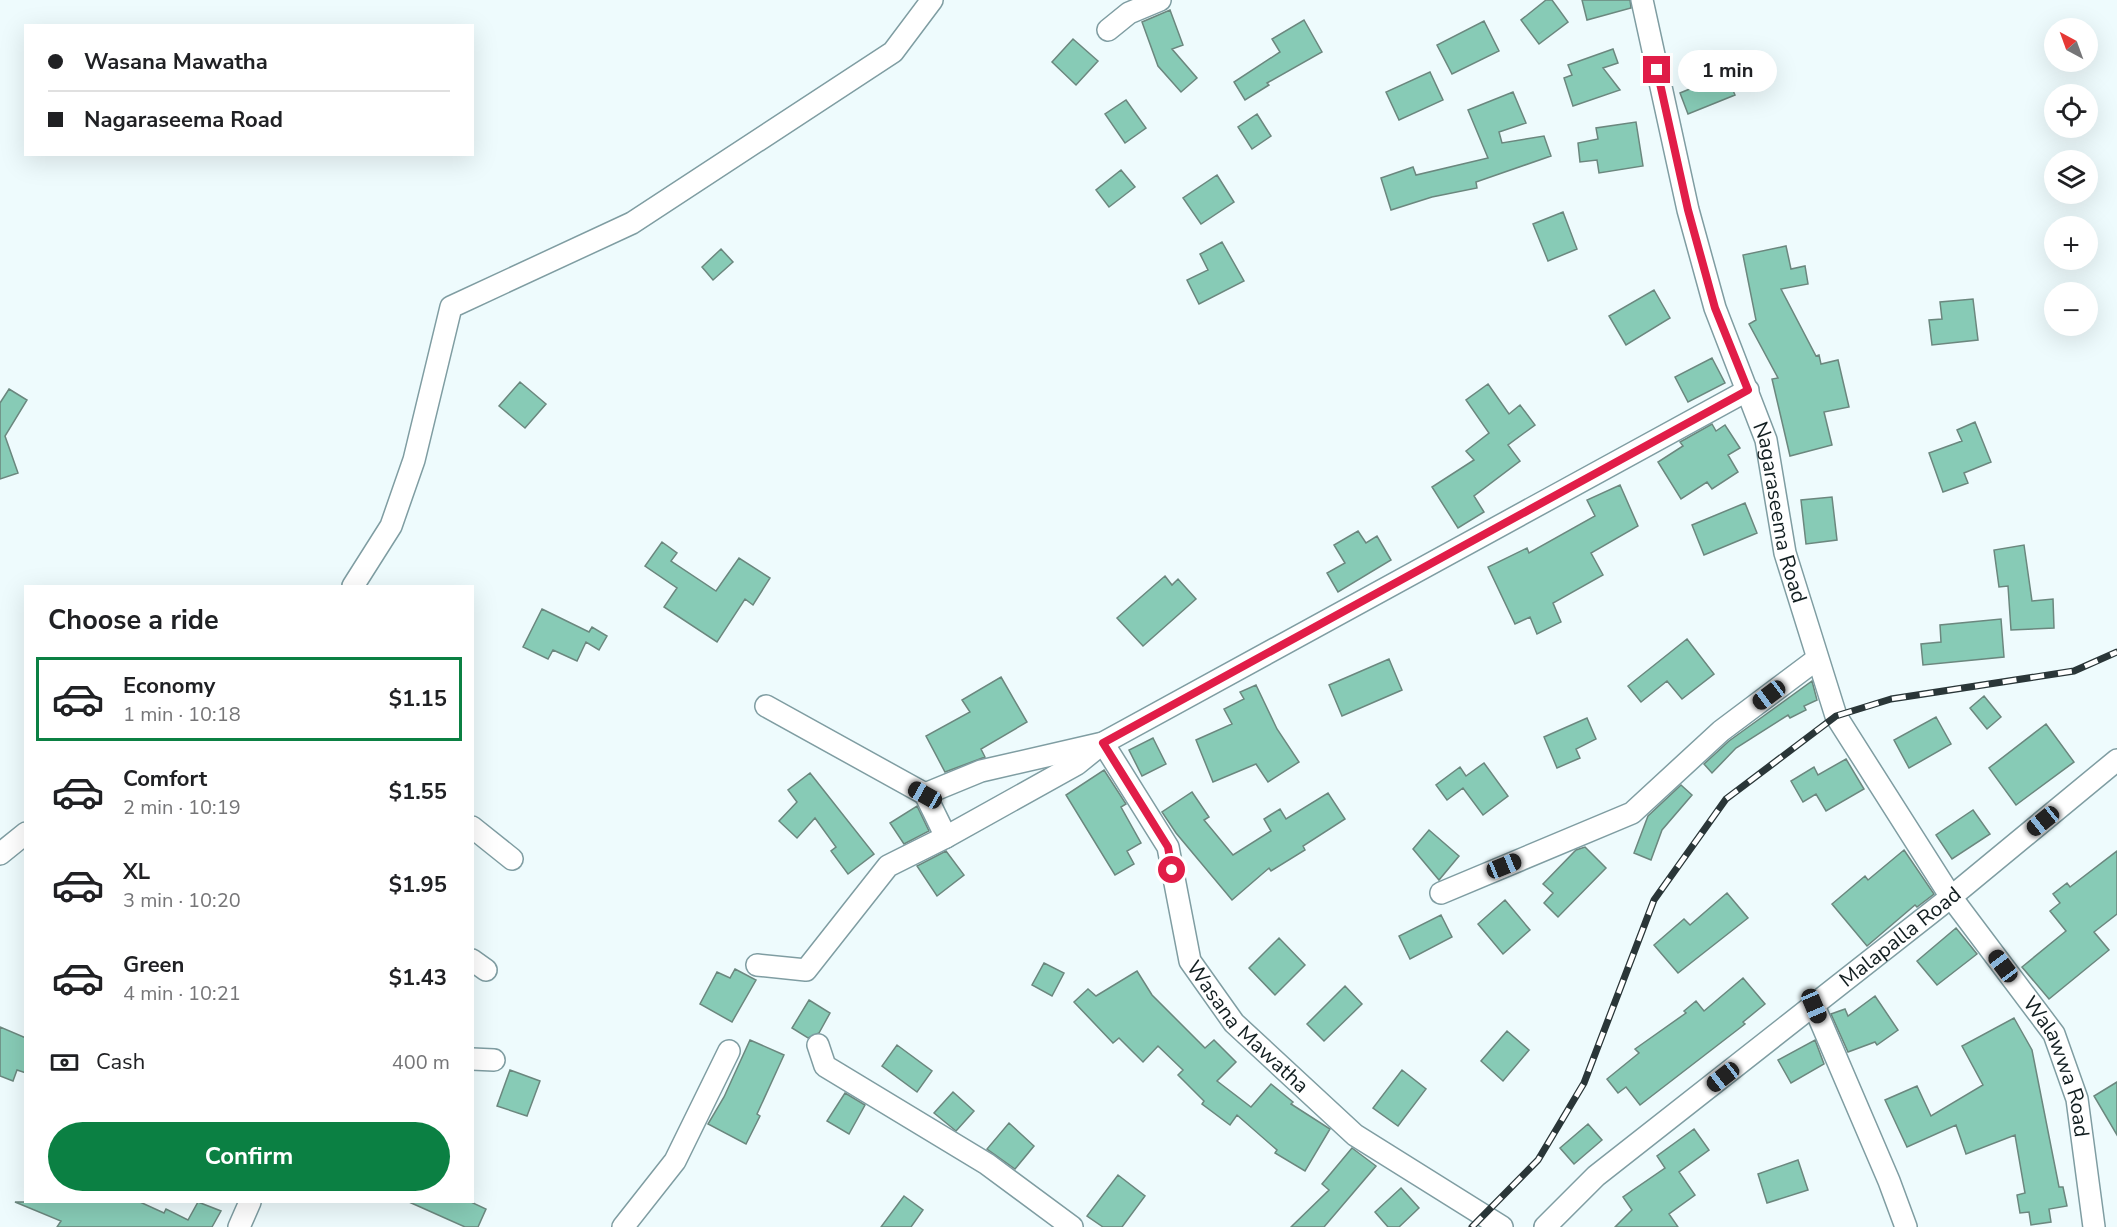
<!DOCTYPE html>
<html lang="en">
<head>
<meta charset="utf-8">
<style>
	:root { --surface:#fff; --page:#f2f2f2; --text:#202124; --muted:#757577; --line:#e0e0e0; --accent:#0b8043 }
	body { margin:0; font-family:"Nunito Sans",sans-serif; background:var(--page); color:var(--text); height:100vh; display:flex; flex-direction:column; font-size:22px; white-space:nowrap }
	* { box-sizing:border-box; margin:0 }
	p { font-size:20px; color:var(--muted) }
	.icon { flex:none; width:33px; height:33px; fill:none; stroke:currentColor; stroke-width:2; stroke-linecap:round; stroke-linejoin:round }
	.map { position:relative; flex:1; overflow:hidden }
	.details { position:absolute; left:24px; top:585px; width:450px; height:618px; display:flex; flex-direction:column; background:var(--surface); border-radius:0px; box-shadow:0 6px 24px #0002 }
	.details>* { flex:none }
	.top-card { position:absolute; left:24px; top:24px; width:450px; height:132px; border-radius:0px; box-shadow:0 6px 24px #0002; display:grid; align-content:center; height:132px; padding:0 24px; background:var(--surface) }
	.needle { width:39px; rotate:319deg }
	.fabs { position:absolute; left:2044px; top:18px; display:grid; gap:12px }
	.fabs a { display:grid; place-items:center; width:54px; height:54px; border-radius:50%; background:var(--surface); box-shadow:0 6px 24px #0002; font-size:30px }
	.end { position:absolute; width:27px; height:27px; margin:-14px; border:8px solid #e11d48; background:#fff; box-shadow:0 0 0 3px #fff }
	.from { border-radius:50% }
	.bubble { position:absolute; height:42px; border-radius:21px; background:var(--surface); box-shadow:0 6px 24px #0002; font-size:20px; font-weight:700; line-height:42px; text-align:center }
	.car { position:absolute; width:18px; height:36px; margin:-18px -9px; border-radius:8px; box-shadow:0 0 4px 2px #0007; background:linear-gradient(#222 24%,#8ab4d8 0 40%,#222 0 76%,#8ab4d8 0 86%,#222 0) }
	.top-card b { display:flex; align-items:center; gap:21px; height:57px; font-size:22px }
	.top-card b+b { border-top:2px solid var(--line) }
	.top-card i { width:15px; height:15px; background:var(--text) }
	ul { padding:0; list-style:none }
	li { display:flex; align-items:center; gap:18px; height:84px; margin:0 12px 9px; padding:0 12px; border:3px solid transparent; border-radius:0px }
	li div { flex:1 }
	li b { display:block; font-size:22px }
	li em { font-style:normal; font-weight:700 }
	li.on { border-color:var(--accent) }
	li>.icon { width:54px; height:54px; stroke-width:1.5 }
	h2 { padding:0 24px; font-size:27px; line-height:72px }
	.pay { display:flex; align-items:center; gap:15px; height:66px; padding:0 24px; font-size:22px }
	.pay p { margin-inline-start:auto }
	.cta { display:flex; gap:12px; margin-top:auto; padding:12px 24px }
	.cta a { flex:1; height:69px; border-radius:36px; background:var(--accent); color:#fff; font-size:24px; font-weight:700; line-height:69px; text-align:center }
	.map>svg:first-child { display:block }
	.building { fill:#87cbb6; stroke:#6b877e; stroke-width:1.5 }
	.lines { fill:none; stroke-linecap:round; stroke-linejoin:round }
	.minor-casing { stroke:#7f9da2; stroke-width:24 }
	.minor { stroke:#fff; stroke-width:21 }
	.rail-casing { stroke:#2a3638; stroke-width:7 }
	.rail { stroke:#fff; stroke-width:4.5; stroke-dasharray:14; stroke-linecap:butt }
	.route { stroke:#e11d48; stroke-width:8 }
	.labels { text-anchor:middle; stroke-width:5; stroke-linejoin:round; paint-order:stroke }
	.street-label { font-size:21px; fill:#121e20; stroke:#fff }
</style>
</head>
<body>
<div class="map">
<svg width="2117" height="1227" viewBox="0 0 2117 1227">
	<rect width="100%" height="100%" fill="#eefbfd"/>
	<path class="building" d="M 1546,0 L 1552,0 L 1568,22 L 1539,44 L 1521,20 Z
		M 1582,0 L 1630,0 L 1631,8 L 1587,20 Z
		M 1170,10 L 1183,45 L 1172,49 L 1197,78 L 1181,92 L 1158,66 L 1142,22 Z
		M 1304,20 L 1322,52 L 1267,83 L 1269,85 L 1245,100 L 1234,82 L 1280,52 L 1272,39 Z
		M 1484,21 L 1499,51 L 1452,74 L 1437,45 Z
		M 1073,39 L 1098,61 L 1076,85 L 1052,62 Z
		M 1613,49 L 1618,63 L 1603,68 L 1620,90 L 1573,106 L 1564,78 L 1572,75 L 1568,65 Z
		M 1430,72 L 1443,100 L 1399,120 L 1386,92 Z
		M 1726,74 L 1735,95 L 1688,114 L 1680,93 Z
		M 1513,92 L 1526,123 L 1499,132 L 1502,143 L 1544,136 L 1551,156 L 1476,182 L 1477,188 L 1432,197 L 1391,210 L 1381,178 L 1413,167 L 1416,175 L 1488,158 L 1468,110 Z
		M 1126,100 L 1146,128 L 1125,143 L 1105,114 Z
		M 1257,114 L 1271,136 L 1252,149 L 1238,127 Z
		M 1636,122 L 1643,166 L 1599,173 L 1597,160 L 1580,162 L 1578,143 L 1598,139 L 1596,128 Z
		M 1121,170 L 1135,187 L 1109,207 L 1096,190 Z
		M 1217,175 L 1234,202 L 1201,224 L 1183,198 Z
		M 1563,212 L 1577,249 L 1548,261 L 1533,224 Z
		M 1222,242 L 1244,281 L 1199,304 L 1187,280 L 1208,270 L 1200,254 Z
		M 1786,246 L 1791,269 L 1805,266 L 1808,284 L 1781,289 L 1816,356 L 1819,355 L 1821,364 L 1838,360 L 1849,407 L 1824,412 L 1832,445 L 1790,456 L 1772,379 L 1778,378 L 1749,324 L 1756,320 L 1743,255 Z
		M 721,249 L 733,262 L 713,280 L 702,267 Z
		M 1654,290 L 1670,318 L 1626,345 L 1609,316 Z
		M 1973,299 L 1978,340 L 1932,345 L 1929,320 L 1942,319 L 1940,302 Z
		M 1712,358 L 1725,383 L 1688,402 L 1675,377 Z
		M 520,382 L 546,404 L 525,428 L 499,406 Z
		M 1488,384 L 1509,414 L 1520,405 L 1535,425 L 1508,445 L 1520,461 L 1474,496 L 1484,512 L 1458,528 L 1432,487 L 1474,460 L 1466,451 L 1489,433 L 1466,400 Z
		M 9,389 L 27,400 L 5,436 L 18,473 L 0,479 L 0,403 Z
		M 1975,422 L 1991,462 L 1964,473 L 1968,483 L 1943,492 L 1929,453 L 1962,441 L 1957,430 Z
		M 1712,424 L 1716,431 L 1725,425 L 1740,448 L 1728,455 L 1738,472 L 1712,489 L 1707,482 L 1681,499 L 1658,462 L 1683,446 L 1680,442 Z
		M 1620,485 L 1638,526 L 1591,553 L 1603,575 L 1553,603 L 1561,622 L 1537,634 L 1530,617 L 1515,624 L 1488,567 L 1527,548 L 1529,553 L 1595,516 L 1587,500 Z
		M 1832,497 L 1837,540 L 1806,544 L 1801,500 Z
		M 1745,503 L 1757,533 L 1704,555 L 1692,525 Z
		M 1358,531 L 1366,543 L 1377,536 L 1391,560 L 1338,592 L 1327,573 L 1345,563 L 1334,545 Z
		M 662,542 L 677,553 L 671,561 L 716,591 L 739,558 L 770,578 L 753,605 L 745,599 L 717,642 L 664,607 L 677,588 L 645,566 Z
		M 2024,545 L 2032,601 L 2053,599 L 2054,628 L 2011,630 L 2008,586 L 1999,587 L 1994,550 Z
		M 1165,576 L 1172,585 L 1178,579 L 1196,599 L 1143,646 L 1117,618 Z
		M 542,609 L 589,632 L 592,627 L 607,636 L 599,650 L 586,642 L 577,661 L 553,650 L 548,659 L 523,647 Z
		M 2001,619 L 2004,657 L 1923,665 L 1921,644 L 1941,642 L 1940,625 Z
		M 1687,639 L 1714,674 L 1682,699 L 1667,681 L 1641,702 L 1628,686 Z
		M 1389,659 L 1402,690 L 1342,716 L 1329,685 Z
		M 1001,677 L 1027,722 L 981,749 L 985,757 L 945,772 L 926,736 L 970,712 L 962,700 Z
		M 1812,681 L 1817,700 L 1804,706 L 1806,710 L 1790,718 L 1788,715 L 1736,748 L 1712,773 L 1704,764 L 1729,741 Z
		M 1256,685 L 1277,729 L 1299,762 L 1268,782 L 1256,764 L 1213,782 L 1196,740 L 1232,724 L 1224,709 L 1244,699 L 1240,692 Z
		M 1984,696 L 2001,717 L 1987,729 L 1970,708 Z
		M 1936,717 L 1951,744 L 1909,768 L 1894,740 Z
		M 1587,718 L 1596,739 L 1576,749 L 1580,758 L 1557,768 L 1544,737 Z
		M 2046,724 L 2074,762 L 2016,805 L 1989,768 Z
		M 1153,738 L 1166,764 L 1142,776 L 1129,750 Z
		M 1846,759 L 1864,789 L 1826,811 L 1816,794 L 1803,802 L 1791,781 L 1814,767 L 1818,775 Z
		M 1484,763 L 1508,796 L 1483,815 L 1463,788 L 1447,800 L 1436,785 L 1460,767 L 1466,776 Z
		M 1104,770 L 1126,804 L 1121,807 L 1141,843 L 1127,851 L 1134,864 L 1115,875 L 1066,795 Z
		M 810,773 L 874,854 L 848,874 L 831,851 L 836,847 L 815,818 L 797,838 L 779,821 L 797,802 L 788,790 Z
		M 1681,785 L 1692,795 L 1662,830 L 1651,860 L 1634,853 L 1648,816 Z
		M 1192,792 L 1209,817 L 1204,820 L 1233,855 L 1271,831 L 1264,819 L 1280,809 L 1286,819 L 1328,793 L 1345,819 L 1303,846 L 1305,850 L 1271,871 L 1269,868 L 1232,900 L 1176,833 L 1162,812 Z
		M 917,806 L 929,831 L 904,844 L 890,823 Z
		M 1973,810 L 1990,834 L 1952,859 L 1936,835 Z
		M 1429,830 L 1459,856 L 1439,880 L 1413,849 Z
		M 1585,847 L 1606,868 L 1558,917 L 1544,903 L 1553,893 L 1543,884 L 1576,850 Z
		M 1904,850 L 1934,894 L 1917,907 L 1915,905 L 1867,946 L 1832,904 L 1865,876 L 1868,880 Z
		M 946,851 L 964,875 L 937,896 L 917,866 Z
		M 2117,851 L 2117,914 L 2094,932 L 2109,950 L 2049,999 L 2022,967 L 2066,931 L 2050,911 L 2060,903 L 2053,894 L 2067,883 L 2070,887 Z
		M 1727,893 L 1748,918 L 1678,973 L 1654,945 L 1684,919 L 1690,925 Z
		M 1505,900 L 1530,930 L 1503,954 L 1478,924 Z
		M 1441,915 L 1452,937 L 1410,959 L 1399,936 Z
		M 1956,928 L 1977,954 L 1937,985 L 1917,961 Z
		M 1279,938 L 1305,965 L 1275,995 L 1249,968 Z
		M 1044,963 L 1064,973 L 1052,996 L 1032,985 Z
		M 735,969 L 756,980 L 732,1022 L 700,1004 L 717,972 L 730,978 Z
		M 1137,971 L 1152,995 L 1205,1048 L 1214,1040 L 1236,1062 L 1217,1081 L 1251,1107 L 1271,1084 L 1293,1102 L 1291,1104 L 1330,1129 L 1305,1171 L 1275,1153 L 1277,1150 L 1237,1115 L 1230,1125 L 1202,1104 L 1204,1101 L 1178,1075 L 1183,1070 L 1158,1046 L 1143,1062 L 1119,1038 L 1113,1043 L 1074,1002 L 1088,989 L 1096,996 Z
		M 1743,978 L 1765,1004 L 1743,1022 L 1745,1024 L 1640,1105 L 1626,1087 L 1618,1093 L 1607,1079 L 1639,1053 L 1635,1049 L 1686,1013 L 1684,1011 L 1696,1001 L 1704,1011 Z
		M 1345,986 L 1362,1004 L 1324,1041 L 1307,1024 Z
		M 1875,996 L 1898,1030 L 1877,1045 L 1875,1042 L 1848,1052 L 1831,1014 L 1845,1009 L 1848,1016 Z
		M 809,1000 L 830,1013 L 819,1033 L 808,1038 L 792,1028 Z
		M 2014,1018 L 2032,1050 L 2059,1187 L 2063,1187 L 2067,1206 L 2049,1209 L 2051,1222 L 2031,1225 L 2029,1212 L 2020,1213 L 2017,1195 L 2025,1193 L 2015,1135 L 1966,1154 L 1956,1125 L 1907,1147 L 1885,1100 L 1917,1086 L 1931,1116 L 1983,1085 L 1962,1046 Z
		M 0,1027 L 26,1038 L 26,1073 L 17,1070 L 13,1081 L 0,1076 Z
		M 1507,1031 L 1529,1050 L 1503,1081 L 1481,1061 Z
		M 750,1040 L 784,1055 L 757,1114 L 760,1116 L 746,1144 L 708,1124 L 724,1097 Z
		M 1815,1040 L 1824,1064 L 1791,1083 L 1778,1060 Z
		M 897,1045 L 932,1071 L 917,1092 L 882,1066 Z
		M 510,1070 L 540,1081 L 527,1116 L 497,1106 Z
		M 1402,1070 L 1426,1089 L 1398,1126 L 1373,1108 Z
		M 2117,1082 L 2117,1135 L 2094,1096 Z
		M 953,1092 L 974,1111 L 956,1131 L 934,1113 Z
		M 845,1093 L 865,1105 L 849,1134 L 827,1121 Z
		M 1009,1123 L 1034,1146 L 1015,1169 L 987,1149 Z
		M 1588,1124 L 1602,1140 L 1574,1164 L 1560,1148 Z
		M 1694,1129 L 1709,1150 L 1679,1172 L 1695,1195 L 1669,1214 L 1678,1227 L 1615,1227 L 1632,1210 L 1623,1197 L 1665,1168 L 1657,1156 Z
		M 1352,1148 L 1376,1166 L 1324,1227 L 1291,1227 L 1329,1190 L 1322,1184 Z
		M 1798,1160 L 1808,1190 L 1767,1203 L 1758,1174 Z
		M 1118,1175 L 1145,1196 L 1122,1227 L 1103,1227 L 1087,1216 Z
		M 1401,1188 L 1419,1208 L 1399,1227 L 1388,1227 L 1375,1212 Z
		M 904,1196 L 923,1210 L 911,1227 L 881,1227 Z
		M 15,1202 L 140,1202 L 164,1213 L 166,1209 L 188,1220 L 198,1202 L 221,1211 L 212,1227 L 57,1227 L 61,1221 Z
		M 409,1202 L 471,1202 L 486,1209 L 478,1227 L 465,1227 Z"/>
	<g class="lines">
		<defs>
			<g id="minor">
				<path id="s1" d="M 1642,0 L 1688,210 L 1715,308 L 1766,440 L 1785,553 L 1836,716 L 1951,897 L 2054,1034 L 2077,1099 L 2094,1227"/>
				<path d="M 1108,30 L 1129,13 L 1160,0"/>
				<path d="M 353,586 L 391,526 L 414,460 L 451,307 L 632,223 L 893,52 L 932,0"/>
				<path d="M 766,706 L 925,794"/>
				<path d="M 472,827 L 512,859"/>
				<path id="s2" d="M 946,837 L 1077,764 L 1103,743 L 1168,847 L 1190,961 L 1234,1023 L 1355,1135 L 1502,1227"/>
				<path d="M 0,854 L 26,833"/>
				<path d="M 1441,893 L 1632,813 L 1721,731 L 1817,659"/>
				<path d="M 472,960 L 486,970"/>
				<path d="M 757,965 L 806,970 L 888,866 L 946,837 L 925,794 L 981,771 L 1103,743 L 1748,390"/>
				<path d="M 1814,1006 L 1889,1181 L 1906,1227"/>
				<path d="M 818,1045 L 825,1066 L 987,1164 L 1072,1227"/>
				<path d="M 472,1059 L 494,1060"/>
				<path d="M 239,1227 L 250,1202"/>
				<path d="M 623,1227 L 675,1161 L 729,1051"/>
				<path id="s3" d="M 1545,1227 L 1596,1176 L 1951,897 L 2117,760"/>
			</g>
		</defs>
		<use href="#minor" class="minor-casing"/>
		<use href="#minor" class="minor"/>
		<defs>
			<path id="rail" d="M 1472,1227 L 1538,1160 L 1584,1083 L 1654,900 L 1726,799 L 1836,716 L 1891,699 L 2074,671 L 2117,652"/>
		</defs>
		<use href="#rail" class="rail-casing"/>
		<use href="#rail" class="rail"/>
	</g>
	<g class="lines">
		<path class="route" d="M 1172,870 L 1168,847 L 1103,743 L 1748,390 L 1715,308 L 1688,210 L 1657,70"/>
	</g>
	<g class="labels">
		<g class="street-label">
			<text dy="7" stroke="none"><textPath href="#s1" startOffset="532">Nagaraseema Road</textPath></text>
			<text dy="7" stroke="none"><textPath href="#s3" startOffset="459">Malapalla Road</textPath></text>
			<text dy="7" stroke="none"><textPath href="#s2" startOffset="510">Wasana Mawatha</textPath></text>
			<text dy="7" stroke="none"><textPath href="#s1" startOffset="1161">Walawwa Road</textPath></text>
		</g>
	</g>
</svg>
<div class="fabs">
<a><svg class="needle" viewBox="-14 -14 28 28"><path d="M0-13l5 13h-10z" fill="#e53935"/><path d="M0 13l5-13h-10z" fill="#757577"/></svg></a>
<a><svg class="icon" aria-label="locate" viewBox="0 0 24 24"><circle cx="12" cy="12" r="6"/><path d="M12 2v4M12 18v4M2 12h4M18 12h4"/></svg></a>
<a><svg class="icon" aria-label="layers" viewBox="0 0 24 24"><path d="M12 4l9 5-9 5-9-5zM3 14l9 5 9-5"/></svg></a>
<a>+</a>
<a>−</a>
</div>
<i class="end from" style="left:1172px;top:870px"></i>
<i class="end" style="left:1657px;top:70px"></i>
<div class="bubble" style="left:1678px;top:50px;width:99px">1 min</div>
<i class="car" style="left:1769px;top:695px;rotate:233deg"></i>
<i class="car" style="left:925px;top:795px;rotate:299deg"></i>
<i class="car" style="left:2043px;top:821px;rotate:231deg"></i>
<i class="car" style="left:1504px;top:866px;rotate:68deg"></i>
<i class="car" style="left:2003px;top:966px;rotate:323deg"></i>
<i class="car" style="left:1814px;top:1006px;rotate:157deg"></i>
<i class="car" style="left:1723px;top:1077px;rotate:232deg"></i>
<div class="top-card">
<b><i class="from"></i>Wasana Mawatha</b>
<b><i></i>Nagaraseema Road</b>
</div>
<section class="details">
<h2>Choose a ride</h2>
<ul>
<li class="on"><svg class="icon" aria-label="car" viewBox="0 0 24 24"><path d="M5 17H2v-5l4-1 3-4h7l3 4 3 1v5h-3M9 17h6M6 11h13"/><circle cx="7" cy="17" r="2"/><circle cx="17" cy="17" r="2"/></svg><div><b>Economy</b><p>1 min · 10:18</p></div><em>$1.15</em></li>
<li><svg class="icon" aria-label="car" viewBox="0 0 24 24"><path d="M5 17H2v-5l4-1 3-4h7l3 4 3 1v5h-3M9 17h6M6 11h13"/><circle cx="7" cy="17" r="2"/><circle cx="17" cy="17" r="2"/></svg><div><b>Comfort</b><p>2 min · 10:19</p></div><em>$1.55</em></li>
<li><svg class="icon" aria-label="car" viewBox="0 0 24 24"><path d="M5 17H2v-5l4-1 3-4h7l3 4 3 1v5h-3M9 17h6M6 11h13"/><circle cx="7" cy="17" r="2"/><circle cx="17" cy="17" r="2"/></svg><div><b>XL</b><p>3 min · 10:20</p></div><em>$1.95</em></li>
<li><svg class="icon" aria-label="car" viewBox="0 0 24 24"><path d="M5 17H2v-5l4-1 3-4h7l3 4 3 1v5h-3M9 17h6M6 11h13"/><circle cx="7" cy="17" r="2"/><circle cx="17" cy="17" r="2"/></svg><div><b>Green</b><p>4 min · 10:21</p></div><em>$1.43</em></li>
</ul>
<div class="pay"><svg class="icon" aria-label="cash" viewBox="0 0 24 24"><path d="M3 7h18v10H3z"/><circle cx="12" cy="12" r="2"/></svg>Cash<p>400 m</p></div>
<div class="cta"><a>Confirm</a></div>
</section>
</div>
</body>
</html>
